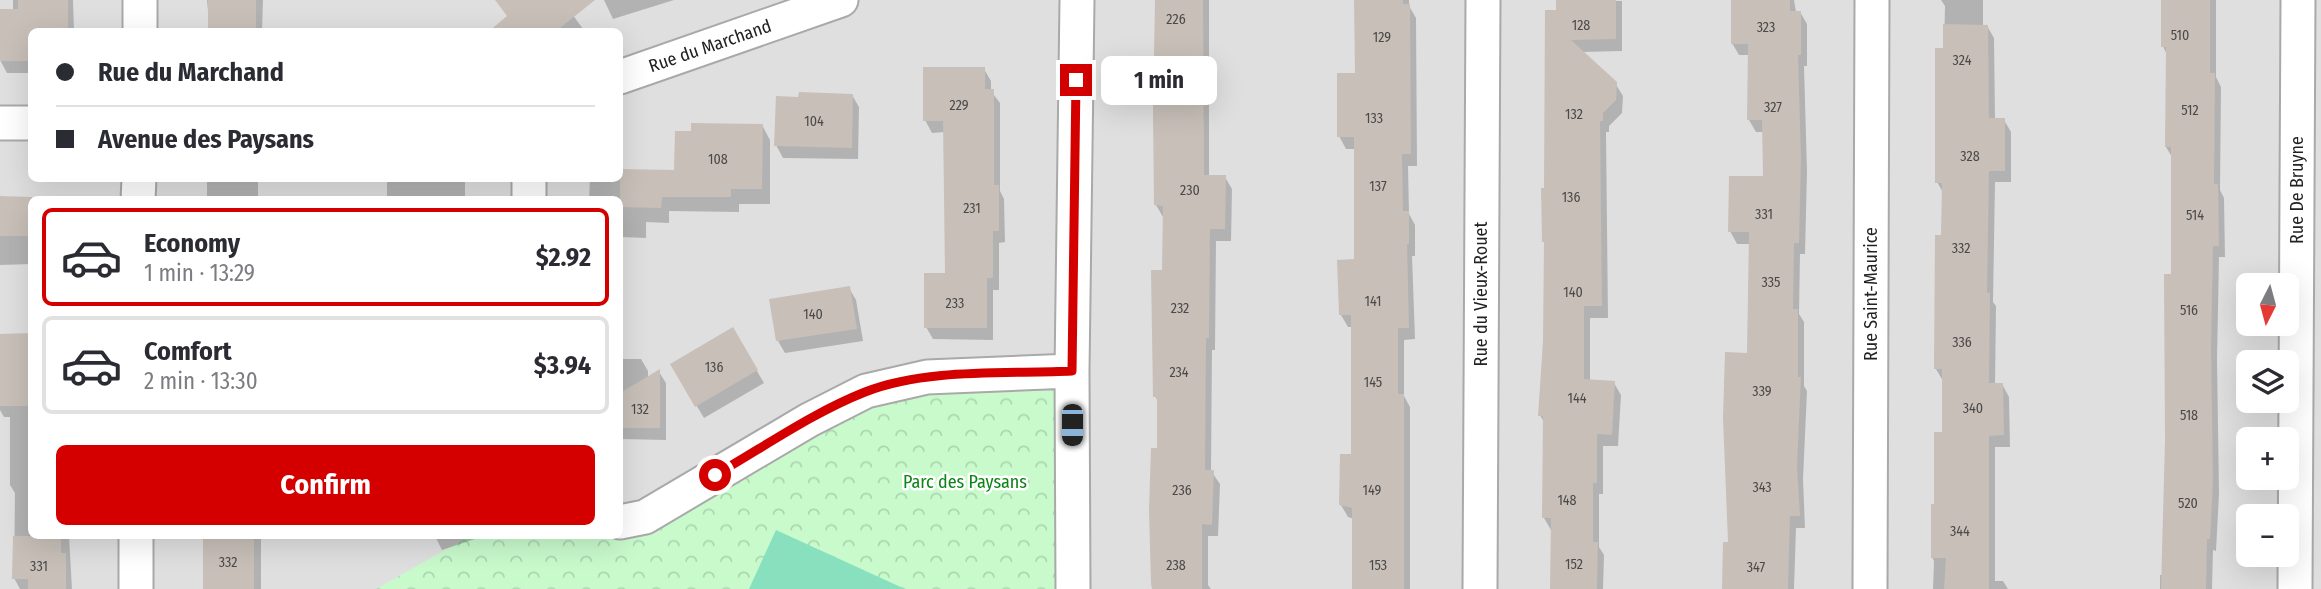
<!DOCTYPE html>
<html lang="en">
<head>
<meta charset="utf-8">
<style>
	:root { --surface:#fff; --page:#f7f7f7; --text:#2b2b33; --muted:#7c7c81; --line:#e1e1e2; --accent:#d40000 }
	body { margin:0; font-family:"Fira Sans Condensed",sans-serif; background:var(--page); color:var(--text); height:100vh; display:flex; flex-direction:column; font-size:26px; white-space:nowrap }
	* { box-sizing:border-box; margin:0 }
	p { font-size:23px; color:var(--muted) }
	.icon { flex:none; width:38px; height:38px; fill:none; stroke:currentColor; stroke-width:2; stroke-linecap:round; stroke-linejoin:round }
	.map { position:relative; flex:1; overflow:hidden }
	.details { position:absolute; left:28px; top:196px; width:595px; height:343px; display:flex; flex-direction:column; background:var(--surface); border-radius:10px; box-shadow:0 7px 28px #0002 }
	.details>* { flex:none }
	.hud { position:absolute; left:28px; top:28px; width:595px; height:154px; border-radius:10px; box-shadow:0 7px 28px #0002; display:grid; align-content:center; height:154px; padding:0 28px; background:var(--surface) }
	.needle { width:46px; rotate:186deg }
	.tools { position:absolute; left:2236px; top:273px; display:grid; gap:14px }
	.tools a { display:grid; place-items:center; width:63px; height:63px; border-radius:10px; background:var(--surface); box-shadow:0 7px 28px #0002; font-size:35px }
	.end { position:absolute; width:32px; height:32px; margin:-16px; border:9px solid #d40000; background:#fff; box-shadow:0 0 0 4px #fff }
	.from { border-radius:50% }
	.bubble { position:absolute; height:49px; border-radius:10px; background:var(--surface); box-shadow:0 7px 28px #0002; font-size:23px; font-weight:700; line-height:49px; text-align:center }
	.car { position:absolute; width:21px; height:42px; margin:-21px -10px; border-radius:9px; box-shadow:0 0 5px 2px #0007; background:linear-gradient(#222 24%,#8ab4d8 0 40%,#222 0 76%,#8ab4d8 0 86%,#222 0) }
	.hud b { display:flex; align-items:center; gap:24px; height:66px; font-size:26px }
	.hud b+b { border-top:2px solid var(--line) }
	.hud i { width:18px; height:18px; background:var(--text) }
	ul { padding:12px 0 0; list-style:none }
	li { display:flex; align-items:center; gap:21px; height:98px; margin:0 14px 10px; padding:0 14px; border:4px solid var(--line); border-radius:10px }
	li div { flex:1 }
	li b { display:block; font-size:26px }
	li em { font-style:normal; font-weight:700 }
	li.selected { border-color:var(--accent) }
	li>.icon { width:63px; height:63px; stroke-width:1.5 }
	.cta { display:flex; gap:14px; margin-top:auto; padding:14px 28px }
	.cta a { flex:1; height:80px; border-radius:10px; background:var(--accent); color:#fff; font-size:28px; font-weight:700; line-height:80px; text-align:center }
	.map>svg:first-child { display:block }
	.residential { fill:#e0dfdf; fill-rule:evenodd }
	.park { fill:url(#park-crowns) }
	.pitch { fill:#88e0be }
	.shadow { fill:#0003 }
	.building { fill:#c7bfb8 }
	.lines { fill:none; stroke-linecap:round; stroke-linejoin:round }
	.minor-casing { stroke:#a9a9a9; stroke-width:37 }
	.minor { stroke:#fff; stroke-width:33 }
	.route { stroke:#d40000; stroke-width:9 }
	.labels { text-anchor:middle; stroke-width:5; stroke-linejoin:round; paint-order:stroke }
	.number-label { font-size:14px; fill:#4b4948 }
	.street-label { font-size:18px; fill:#222; stroke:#fff }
	.park-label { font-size:18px; fill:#0c8416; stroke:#fff }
</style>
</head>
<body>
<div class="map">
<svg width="2321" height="589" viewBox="0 0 2321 589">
	<defs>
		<pattern id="park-crowns" width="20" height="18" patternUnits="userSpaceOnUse" patternTransform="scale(1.75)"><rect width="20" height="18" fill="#c8facc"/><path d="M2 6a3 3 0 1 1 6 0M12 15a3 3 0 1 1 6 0" fill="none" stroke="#acd6af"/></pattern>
	</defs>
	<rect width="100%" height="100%" fill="#f2efe9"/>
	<path class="residential" d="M 0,0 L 2321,0 L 2321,589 L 0,589 ZM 32,32 L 620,32 L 620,178 L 32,178 ZM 32,200 L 620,200 L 620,536 L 32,536 ZM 2249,285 L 2287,285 L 2287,324 L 2249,324 ZM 2249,362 L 2287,362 L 2287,401 L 2249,401 ZM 2249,439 L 2287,439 L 2287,478 L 2249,478 ZM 2249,516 L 2287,516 L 2287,555 L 2249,555 Z"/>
	<path class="park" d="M 1072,371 L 1073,589 L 376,589 L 470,536 L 620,536 L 866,391 Z"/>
	<path class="pitch" d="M 776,530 L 905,589 L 749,589 Z"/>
	<path class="shadow" d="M 13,0 L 73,0 L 74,32 L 32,32 L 32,73 L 7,73 L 0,60 L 13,11 Z
		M 207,0 L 263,0 L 262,32 L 210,32 Z
		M 505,0 L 562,0 L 583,29 L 580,32 L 491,32 L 508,18 Z
		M 604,0 L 674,0 L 613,19 Z
		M 1156,0 L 1209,0 L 1209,177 L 1225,177 L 1232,189 L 1231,241 L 1216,241 L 1215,350 L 1212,350 L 1211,471 L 1220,484 L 1218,536 L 1208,536 L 1208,585 L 1211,589 L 1153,589 L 1158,450 L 1159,403 L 1155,396 L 1163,272 L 1163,217 L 1156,205 Z
		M 1356,0 L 1409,0 L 1409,6 L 1416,18 L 1417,166 L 1408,166 L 1409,214 L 1415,225 L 1415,256 L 1412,256 L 1415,339 L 1404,340 L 1404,396 L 1410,407 L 1410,589 L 1354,589 L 1354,519 L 1348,517 L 1341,505 L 1353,456 L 1353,327 L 1348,327 L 1341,315 L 1356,261 L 1355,149 L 1346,149 L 1339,136 L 1357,75 Z
		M 1557,0 L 1622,1 L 1622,51 L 1581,52 L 1615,83 L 1623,96 L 1622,113 L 1609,126 L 1609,132 L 1606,132 L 1608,318 L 1590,318 L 1590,381 L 1614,383 L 1621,395 L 1618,446 L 1603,446 L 1603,494 L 1599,494 L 1599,547 L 1604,555 L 1603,589 L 1543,589 L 1552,589 L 1551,530 L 1544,518 L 1545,424 L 1540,415 L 1545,341 L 1546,189 Z
		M 1732,0 L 1794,0 L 1796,12 L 1800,12 L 1807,24 L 1807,66 L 1804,66 L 1807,171 L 1805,254 L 1800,254 L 1799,314 L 1804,322 L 1804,386 L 1807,391 L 1803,479 L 1805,528 L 1796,528 L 1794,589 L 1724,589 L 1749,355 L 1750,244 L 1737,244 L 1730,231 L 1764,178 L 1764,132 L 1756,132 L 1749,120 L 1749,55 L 1739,55 L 1732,43 Z
		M 1941,0 L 1983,0 L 1983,26 L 1987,26 L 1994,38 L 1995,120 L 2004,120 L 2011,132 L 2011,182 L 1995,182 L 1993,302 L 1996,306 L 1995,385 L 2002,384 L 2009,397 L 2010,447 L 1995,447 L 1995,581 L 2003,581 L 2008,589 L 1933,589 L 1934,561 L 1932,557 L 1944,434 L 1943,381 L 1936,369 L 1944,194 L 1937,182 L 1944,49 L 1945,6 Z
		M 2163,0 L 2216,0 L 2216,77 L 2221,87 L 2220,190 L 2224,198 L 2225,257 L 2219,257 L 2217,360 L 2219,494 L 2216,551 L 2213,550 L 2212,589 L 2160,589 L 2160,575 L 2163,575 L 2173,276 L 2172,157 L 2166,147 L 2167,55 L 2163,46 Z
		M 984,69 L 991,81 L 991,91 L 1000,103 L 1000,191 L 1004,199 L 1005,242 L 999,243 L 999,290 L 993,290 L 993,340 L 933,339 L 926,327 L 947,275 L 945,132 L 932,133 L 925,120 Z
		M 852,95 L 859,107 L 858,159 L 783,158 L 776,145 Z
		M 762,125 L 770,140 L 770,204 L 739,204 L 739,212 L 669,211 L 669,223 L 646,222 L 646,238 L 620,237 L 620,200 L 589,200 L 590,178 L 620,178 L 620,171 L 676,171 Z
		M 207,178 L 258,178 L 258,200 L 207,200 Z
		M 387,178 L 465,178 L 465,200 L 390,200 L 387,196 Z
		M 0,199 L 59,200 L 32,200 L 32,264 L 0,265 Z
		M 849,288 L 856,300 L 863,341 L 785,353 L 778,341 Z
		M 732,329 L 764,383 L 704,418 L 672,365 Z
		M 0,335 L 32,335 L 32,536 L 69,536 L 72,589 L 20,589 L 14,578 L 15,493 L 10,485 L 10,417 L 4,417 L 0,410 Z
		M 620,359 L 641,359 L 648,371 L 648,379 L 659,372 L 666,383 L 666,440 L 620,439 Z
		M 205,536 L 299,536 L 298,539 L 261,538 L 261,589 L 205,589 Z
		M 435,536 L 474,536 L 475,539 L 442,550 Z"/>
	<path class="building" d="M 18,0 L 68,0 L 68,32 L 32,32 L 32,61 L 0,61 L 0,9 L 18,9 Z
		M 208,0 L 256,0 L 256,32 L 208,32 Z
		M 495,0 L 595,0 L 555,32 L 488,32 L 507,16 Z
		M 1155,0 L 1203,0 L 1204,175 L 1226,175 L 1225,229 L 1210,229 L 1209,338 L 1206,338 L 1205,470 L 1214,470 L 1212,525 L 1202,524 L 1202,589 L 1152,589 L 1151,584 L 1149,510 L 1151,448 L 1157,448 L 1157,397 L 1153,397 L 1151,270 L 1162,270 L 1163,206 L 1154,205 L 1153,110 Z
		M 1354,0 L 1403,0 L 1403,4 L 1410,4 L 1411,154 L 1402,154 L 1403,211 L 1409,211 L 1409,244 L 1407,244 L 1409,328 L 1398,328 L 1398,394 L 1404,394 L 1404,589 L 1352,589 L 1352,508 L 1339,505 L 1340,454 L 1351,454 L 1351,315 L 1339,315 L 1337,260 L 1354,259 L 1354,137 L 1337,137 L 1337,73 L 1355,73 Z
		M 1556,0 L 1616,0 L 1616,39 L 1571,40 L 1617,82 L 1616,100 L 1603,113 L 1603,121 L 1600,121 L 1602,306 L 1584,306 L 1584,379 L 1615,381 L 1612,435 L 1597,434 L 1597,483 L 1593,483 L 1593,542 L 1598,542 L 1597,589 L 1550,589 L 1551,518 L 1542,518 L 1543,416 L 1538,416 L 1543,341 L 1544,242 L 1542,242 L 1541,188 L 1544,188 L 1545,10 L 1556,10 Z
		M 1731,0 L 1790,0 L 1790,11 L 1801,11 L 1801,55 L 1798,55 L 1801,158 L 1799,243 L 1794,243 L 1793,309 L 1798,309 L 1798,377 L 1801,377 L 1797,465 L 1800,516 L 1790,516 L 1788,589 L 1722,589 L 1723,542 L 1728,542 L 1723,418 L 1725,352 L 1747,353 L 1749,232 L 1728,232 L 1729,176 L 1763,176 L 1762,120 L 1747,120 L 1748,44 L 1731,44 Z
		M 2161,0 L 2210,0 L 2210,73 L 2215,73 L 2214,184 L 2218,184 L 2219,246 L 2213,246 L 2211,347 L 2213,481 L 2210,539 L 2207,539 L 2206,589 L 2161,589 L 2165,441 L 2164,274 L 2171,274 L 2171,147 L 2165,147 L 2166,47 L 2161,47 Z
		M 1943,24 L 1988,25 L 1989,118 L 2005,118 L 2005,171 L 1989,171 L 1987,293 L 1990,293 L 1989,383 L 2003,383 L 2004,435 L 1989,436 L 1989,589 L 1944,589 L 1946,558 L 1931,558 L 1931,504 L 1934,504 L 1934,432 L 1942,432 L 1942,369 L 1934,369 L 1935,235 L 1941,235 L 1942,183 L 1935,183 L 1935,48 L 1943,48 Z
		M 923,67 L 985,67 L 985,89 L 994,89 L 994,185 L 999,185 L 999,231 L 993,231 L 993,278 L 987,278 L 987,328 L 924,328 L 924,273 L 945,273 L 943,121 L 923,121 Z
		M 799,92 L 853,94 L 852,148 L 774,146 L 776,96 L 798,97 Z
		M 691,123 L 763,124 L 762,189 L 731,189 L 731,197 L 662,197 L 661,208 L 620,207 L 620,169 L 674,170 L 675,131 L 691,131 Z
		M 0,196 L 32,197 L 32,236 L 0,236 Z
		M 850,286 L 857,329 L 776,341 L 769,299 Z
		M 733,327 L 758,370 L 695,407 L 670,364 Z
		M 32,333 L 32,406 L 0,406 L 0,334 Z
		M 660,369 L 660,428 L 620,428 L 620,393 Z
		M 13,536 L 61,536 L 61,553 L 66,553 L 66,589 L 28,589 L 28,579 L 12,579 Z
		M 203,536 L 254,536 L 254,589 L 203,589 Z"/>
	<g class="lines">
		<defs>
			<path id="minor" d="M 140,32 L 140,0
				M 620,77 L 841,0
				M 0,123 L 32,123
				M 138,200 L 139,178
				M 529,200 L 529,178
				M 620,522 L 645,517 L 809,420 L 866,391 L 927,377 L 1072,371
				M 136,589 L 136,536
				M 1073,589 L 1072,371 L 1077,0
				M 1480,589 L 1483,0
				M 1870,589 L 1872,0
				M 2295,589 L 2298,0"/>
		</defs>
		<use href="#minor" class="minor-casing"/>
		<use href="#minor" class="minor"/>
	</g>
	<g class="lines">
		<path class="route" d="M 715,475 C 764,447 812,413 865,392 C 925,368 1007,374 1072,371 L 1076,80"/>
	</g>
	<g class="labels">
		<g class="number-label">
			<text x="1176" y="24">226</text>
			<text x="1581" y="30">128</text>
			<text x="1766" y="32">323</text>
			<text x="2180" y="40">510</text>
			<text x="1382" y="42">129</text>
			<text x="1962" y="65">324</text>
			<text x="959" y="110">229</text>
			<text x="1773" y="112">327</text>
			<text x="2190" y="115">512</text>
			<text x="1574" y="119">132</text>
			<text x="1374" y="123">133</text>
			<text x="814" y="126">104</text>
			<text x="1970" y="161">328</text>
			<text x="718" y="164">108</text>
			<text x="1378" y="191">137</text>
			<text x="1190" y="195">230</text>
			<text x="1571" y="202">136</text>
			<text x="972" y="213">231</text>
			<text x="1764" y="219">331</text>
			<text x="2195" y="220">514</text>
			<text x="1961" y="253">332</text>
			<text x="1771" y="287">335</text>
			<text x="1573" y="297">140</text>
			<text x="1373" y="306">141</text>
			<text x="955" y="308">233</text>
			<text x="1180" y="313">232</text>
			<text x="2189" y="315">516</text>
			<text x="813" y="319">140</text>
			<text x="1962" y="347">336</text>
			<text x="714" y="372">136</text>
			<text x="1179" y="377">234</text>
			<text x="1373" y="387">145</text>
			<text x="1762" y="396">339</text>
			<text x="1577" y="403">144</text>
			<text x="1973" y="413">340</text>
			<text x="640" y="414">132</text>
			<text x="2189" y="420">518</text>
			<text x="1762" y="492">343</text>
			<text x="1182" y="495">236</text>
			<text x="1372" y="495">149</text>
			<text x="1567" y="505">148</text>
			<text x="2188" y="508">520</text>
			<text x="1960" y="536">344</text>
			<text x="228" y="567">332</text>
			<text x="1574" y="569">152</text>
			<text x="1176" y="570">238</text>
			<text x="1378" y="570">153</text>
			<text x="39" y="571">331</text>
			<text x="1756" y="572">347</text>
		</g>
		<g class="street-label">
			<text transform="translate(710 46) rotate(-19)" y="6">Rue du Marchand</text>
			<text transform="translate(2297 190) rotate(-90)" y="6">Rue De Bruyne</text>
			<text transform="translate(1481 294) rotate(-90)" y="6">Rue du Vieux-Rouet</text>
			<text transform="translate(1871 294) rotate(-90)" y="6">Rue Saint-Maurice</text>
		</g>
		<g class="park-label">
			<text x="965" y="488">Parc des Paysans</text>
		</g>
	</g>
</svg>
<div class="tools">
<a><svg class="needle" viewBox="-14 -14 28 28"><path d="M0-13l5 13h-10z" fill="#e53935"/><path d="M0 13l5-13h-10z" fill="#7c7c81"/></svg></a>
<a><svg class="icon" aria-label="layers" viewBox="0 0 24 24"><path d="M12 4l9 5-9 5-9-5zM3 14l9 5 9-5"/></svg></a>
<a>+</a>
<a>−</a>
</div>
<i class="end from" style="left:715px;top:475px"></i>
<i class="end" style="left:1076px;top:80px"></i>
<div class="bubble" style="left:1101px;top:56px;width:116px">1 min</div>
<i class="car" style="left:1072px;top:425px;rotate:180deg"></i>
<div class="hud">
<b><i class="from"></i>Rue du Marchand</b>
<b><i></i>Avenue des Paysans</b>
</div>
<section class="details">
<ul>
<li class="selected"><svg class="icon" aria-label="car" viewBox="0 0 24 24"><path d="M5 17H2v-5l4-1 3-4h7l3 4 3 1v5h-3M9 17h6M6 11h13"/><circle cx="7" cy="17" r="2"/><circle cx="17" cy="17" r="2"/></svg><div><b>Economy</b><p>1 min · 13:29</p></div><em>$2.92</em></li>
<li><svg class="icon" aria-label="car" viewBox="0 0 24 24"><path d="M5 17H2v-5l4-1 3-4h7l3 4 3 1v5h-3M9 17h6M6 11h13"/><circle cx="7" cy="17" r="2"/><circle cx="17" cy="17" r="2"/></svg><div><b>Comfort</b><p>2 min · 13:30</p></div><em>$3.94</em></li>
</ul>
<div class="cta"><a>Confirm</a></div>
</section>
</div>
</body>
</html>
